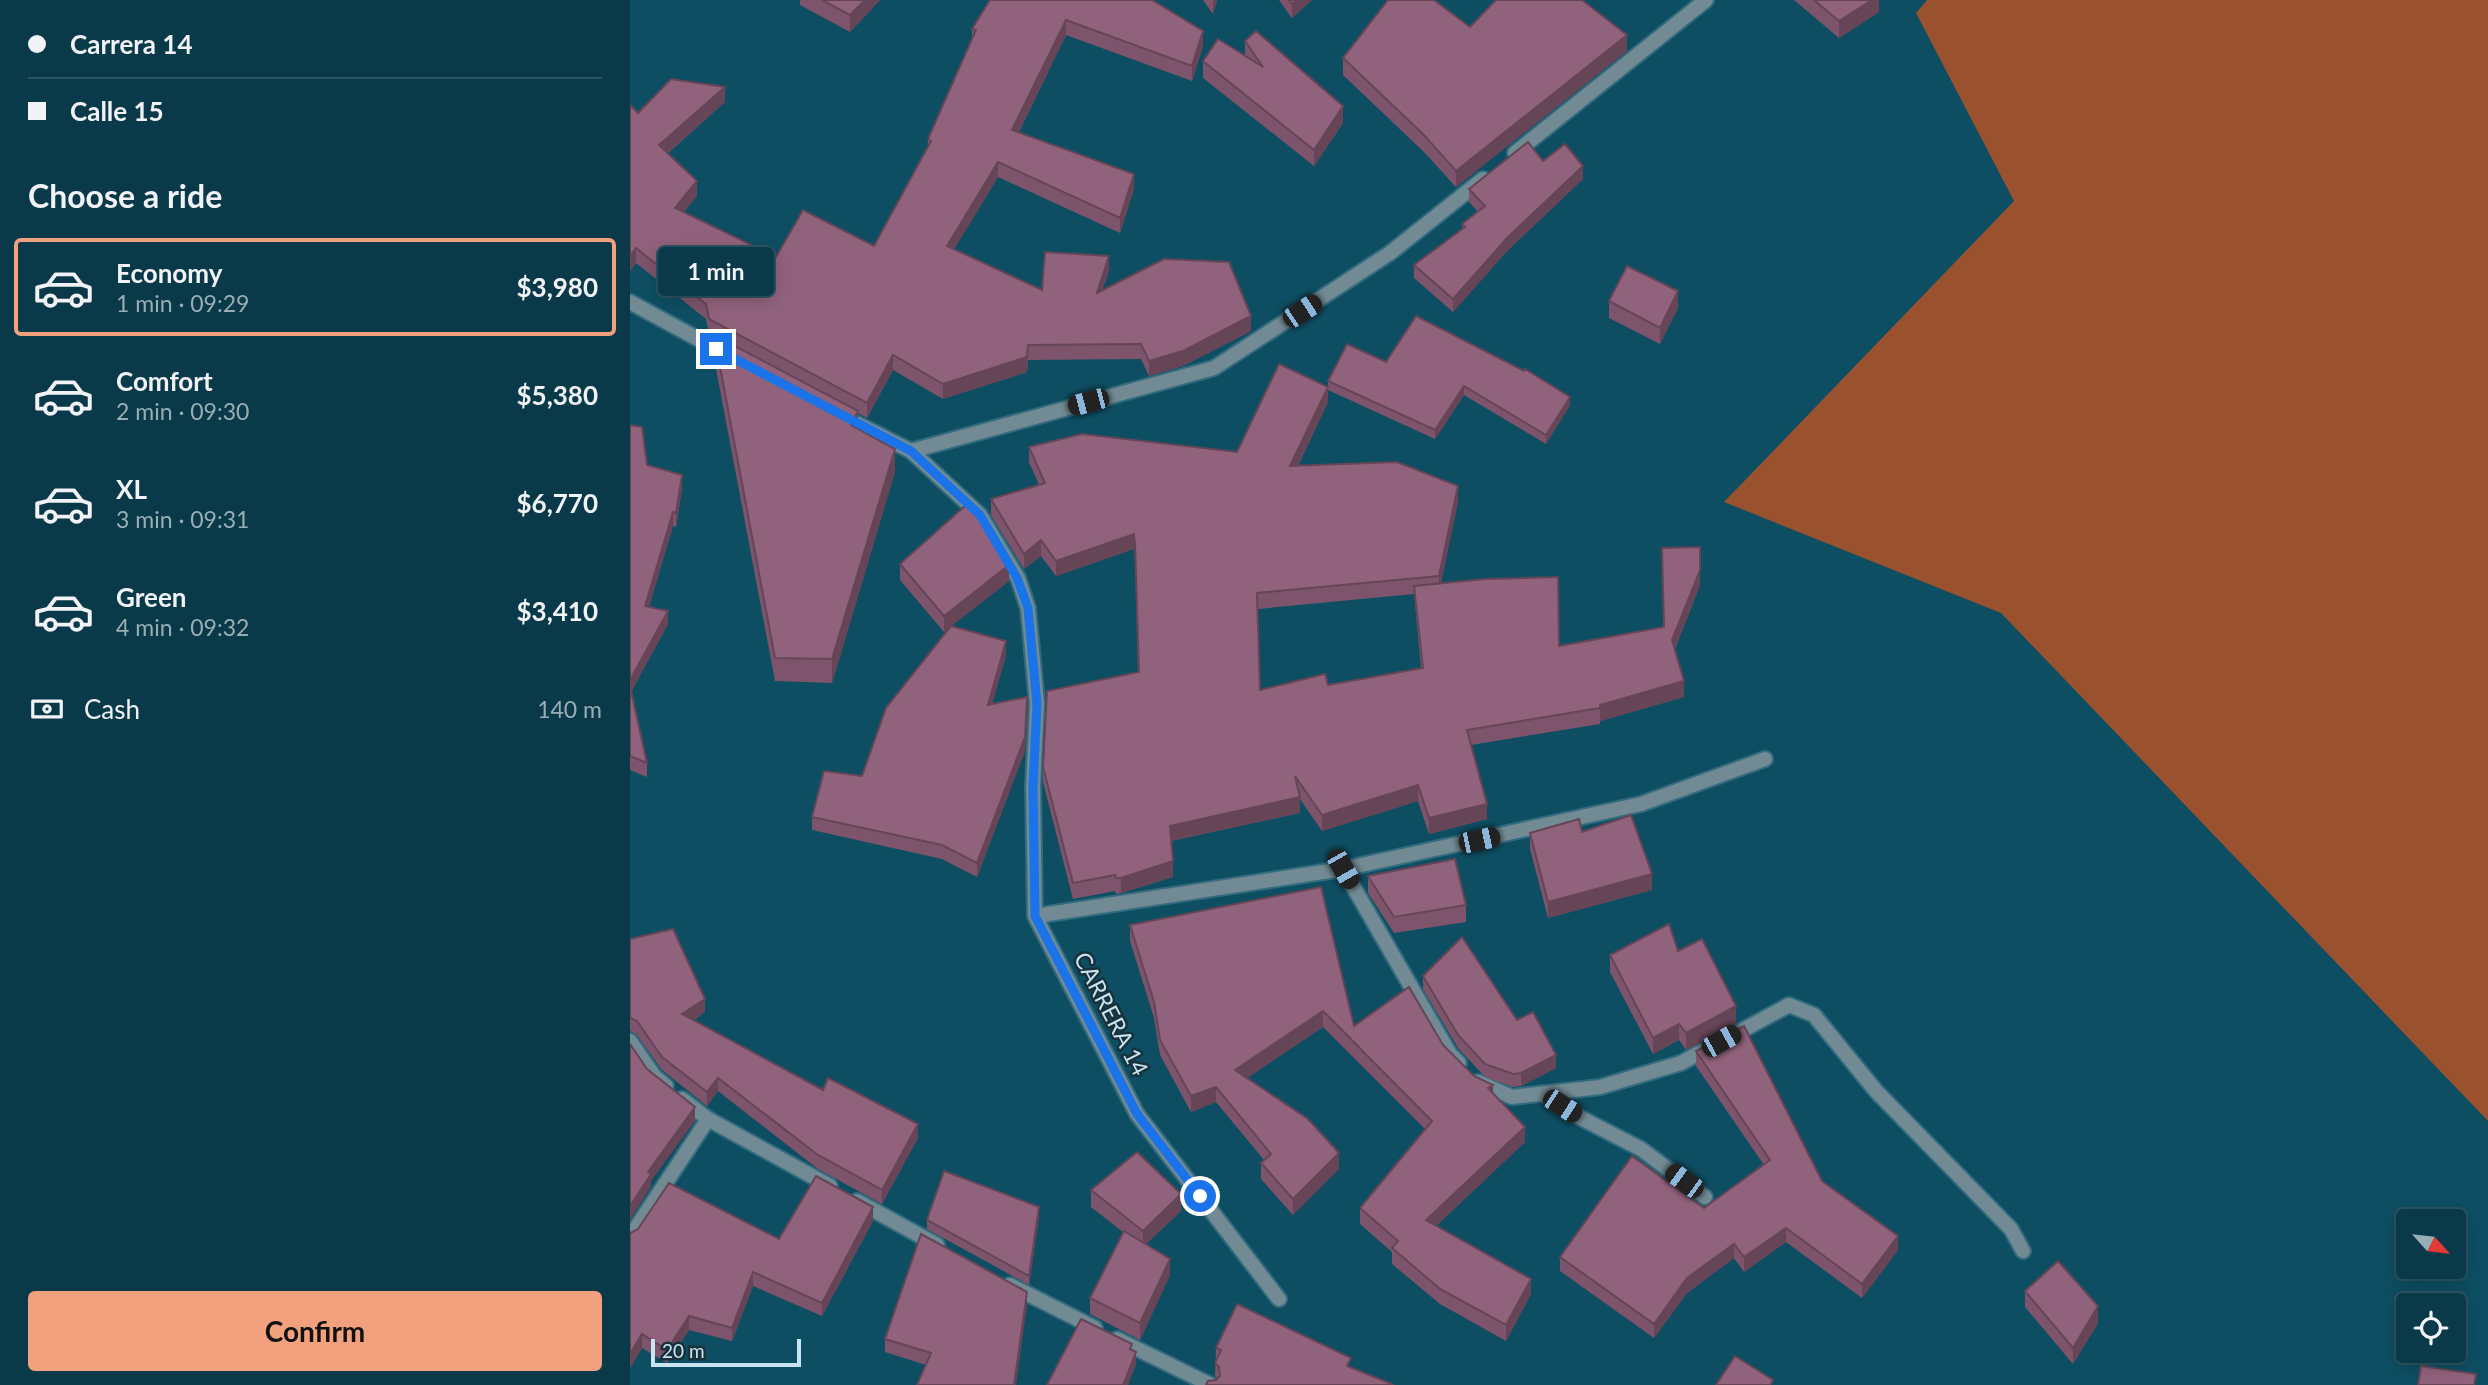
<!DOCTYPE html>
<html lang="en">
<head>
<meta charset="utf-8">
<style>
	:root { --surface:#0a3a4a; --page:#134151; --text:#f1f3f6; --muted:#99adb5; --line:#2a5462; --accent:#f1a17d }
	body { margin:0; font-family:Lato,sans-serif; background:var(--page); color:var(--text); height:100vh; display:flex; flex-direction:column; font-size:26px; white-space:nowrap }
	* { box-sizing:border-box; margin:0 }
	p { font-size:23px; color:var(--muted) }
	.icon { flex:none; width:38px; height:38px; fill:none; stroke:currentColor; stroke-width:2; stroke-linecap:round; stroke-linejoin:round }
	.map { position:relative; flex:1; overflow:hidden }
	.panel { display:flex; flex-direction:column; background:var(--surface); width:630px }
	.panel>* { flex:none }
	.guide { display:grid; align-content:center; height:154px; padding:0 28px; background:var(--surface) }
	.needle { width:46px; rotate:117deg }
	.buttons { position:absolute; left:1766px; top:1209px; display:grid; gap:14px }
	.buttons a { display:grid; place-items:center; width:70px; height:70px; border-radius:7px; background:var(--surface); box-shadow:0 4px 18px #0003,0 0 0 2px var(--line); font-size:35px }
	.scale { position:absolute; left:21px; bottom:18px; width:150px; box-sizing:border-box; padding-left:7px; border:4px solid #c8e5f1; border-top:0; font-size:19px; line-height:24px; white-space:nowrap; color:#c8e5f1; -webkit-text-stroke:5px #18313a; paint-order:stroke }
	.end { position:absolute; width:32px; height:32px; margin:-16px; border:9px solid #1a73e8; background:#fff; box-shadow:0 0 0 4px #fff }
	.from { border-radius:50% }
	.bubble { position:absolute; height:49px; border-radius:7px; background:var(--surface); box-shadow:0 4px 18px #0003,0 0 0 2px var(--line); font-size:23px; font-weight:700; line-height:49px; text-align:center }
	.car { position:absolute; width:21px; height:42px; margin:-21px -10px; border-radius:9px; box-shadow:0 0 5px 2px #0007; background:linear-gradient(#222 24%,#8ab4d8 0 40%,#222 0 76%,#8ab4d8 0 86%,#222 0) }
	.guide b { display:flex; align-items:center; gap:24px; height:66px; font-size:26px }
	.guide b+b { border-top:2px solid var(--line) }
	.guide i { width:18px; height:18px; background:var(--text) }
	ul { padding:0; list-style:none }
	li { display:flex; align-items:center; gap:21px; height:98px; margin:0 14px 10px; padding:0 14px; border:4px solid transparent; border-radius:7px }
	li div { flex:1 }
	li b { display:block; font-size:26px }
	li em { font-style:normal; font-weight:700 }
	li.current { border-color:var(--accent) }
	li>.icon { width:63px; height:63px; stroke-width:1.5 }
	h2 { padding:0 28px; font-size:32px; line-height:84px }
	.pay { display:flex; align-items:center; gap:18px; height:77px; padding:0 28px; font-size:26px }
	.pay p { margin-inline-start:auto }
	.button { display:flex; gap:14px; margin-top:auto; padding:14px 28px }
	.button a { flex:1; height:80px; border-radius:7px; background:var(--accent); color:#111; font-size:28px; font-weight:700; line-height:80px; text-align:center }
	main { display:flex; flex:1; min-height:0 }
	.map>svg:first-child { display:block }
	.green { fill:#9a512e }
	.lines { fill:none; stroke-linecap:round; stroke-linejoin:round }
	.street-casing { stroke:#336c7f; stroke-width:18 }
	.street { stroke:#728a94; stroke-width:14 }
	.wall { fill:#7d546b; fill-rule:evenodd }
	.shaded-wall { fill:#664557 }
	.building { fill:#91627c; stroke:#664557; stroke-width:2 }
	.route { stroke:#1a73e8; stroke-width:9 }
	.labels { text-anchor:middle; stroke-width:5; stroke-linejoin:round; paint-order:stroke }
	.street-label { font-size:23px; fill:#c8e5f1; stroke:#18313a }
</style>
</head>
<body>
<main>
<section class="panel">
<div class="guide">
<b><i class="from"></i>Carrera 14</b>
<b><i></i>Calle 15</b>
</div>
<h2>Choose a ride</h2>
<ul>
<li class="current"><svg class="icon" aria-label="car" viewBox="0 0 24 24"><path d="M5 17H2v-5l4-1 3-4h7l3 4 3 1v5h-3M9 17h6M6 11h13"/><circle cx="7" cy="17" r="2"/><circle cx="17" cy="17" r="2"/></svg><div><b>Economy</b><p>1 min · 09:29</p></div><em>$3,980</em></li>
<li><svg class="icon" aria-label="car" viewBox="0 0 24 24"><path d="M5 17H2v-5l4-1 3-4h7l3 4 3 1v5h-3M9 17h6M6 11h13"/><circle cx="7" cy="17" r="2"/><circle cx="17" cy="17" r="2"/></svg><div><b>Comfort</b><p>2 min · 09:30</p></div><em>$5,380</em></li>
<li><svg class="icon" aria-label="car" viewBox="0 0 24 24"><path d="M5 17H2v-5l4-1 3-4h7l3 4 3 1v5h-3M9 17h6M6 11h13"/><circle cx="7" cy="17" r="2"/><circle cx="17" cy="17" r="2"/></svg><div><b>XL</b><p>3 min · 09:31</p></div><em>$6,770</em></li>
<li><svg class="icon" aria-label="car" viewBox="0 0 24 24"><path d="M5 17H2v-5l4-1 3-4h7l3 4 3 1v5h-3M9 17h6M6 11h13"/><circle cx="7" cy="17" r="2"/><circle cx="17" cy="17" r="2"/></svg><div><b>Green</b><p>4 min · 09:32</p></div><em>$3,410</em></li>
</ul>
<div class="pay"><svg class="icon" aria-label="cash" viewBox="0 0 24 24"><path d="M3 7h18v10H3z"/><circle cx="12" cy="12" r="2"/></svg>Cash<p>140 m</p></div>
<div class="button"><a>Confirm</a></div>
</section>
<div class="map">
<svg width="1858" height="1385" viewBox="0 0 1858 1385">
	<rect width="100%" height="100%" fill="#0e4e63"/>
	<path class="green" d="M 1297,0 L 1858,0 L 1858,1121 L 1371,613 L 1094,502 L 1384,201 L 1286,13 Z"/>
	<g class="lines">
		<defs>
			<path id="street" d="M 885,153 L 1076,0
				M 0,302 L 101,357
				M 212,416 L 281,451 L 350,515 L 388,578 L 398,608 L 407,704 L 403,786 L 405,916 L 507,1114 L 649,1299
				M 281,451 L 584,368 L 760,253 L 853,179
				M 713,869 L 820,1054 L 829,1063
				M 405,916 L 713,869 L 1011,804 L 1135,759
				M 1100,1037 L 1159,1005 L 1184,1015 L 1246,1091 L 1381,1229 L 1393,1251
				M 0,1041 L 25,1077 L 36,1086
				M 848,1082 L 882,1097 L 970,1087 L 1051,1063 L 1082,1046
				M 913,1094 L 951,1118 L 1011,1149 L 1075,1197
				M 52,1099 L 78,1119 L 200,1186
				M 227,1201 L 307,1245
				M 0,1237 L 78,1119
				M 380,1285 L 465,1328
				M 487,1339 L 581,1385"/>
		</defs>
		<use href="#street" class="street-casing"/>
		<use href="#street" class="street"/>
	</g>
	<path class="wall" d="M 170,0 L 250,0 L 220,32 L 170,5 Z
		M 360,0 L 573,46 L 562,81 L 436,35 L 389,132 L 504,189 L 490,233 L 368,177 L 324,249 L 412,290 L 479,271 L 472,290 L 621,331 L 553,366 L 519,376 L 511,359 L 398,360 L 397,372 L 313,399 L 263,370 L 237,418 L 228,413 L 228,429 L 265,472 L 202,683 L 145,681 L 84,358 L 84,336 L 79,334 L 76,319 L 6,263 L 0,271 L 0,105 L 8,113 L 95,102 L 38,153 L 67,196 L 54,212 L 146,257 L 244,246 L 298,148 L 298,139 L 342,39 L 342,29 Z
		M 573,0 L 587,0 L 583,14 Z
		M 649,0 L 682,0 L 662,18 Z
		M 1164,0 L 1249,0 L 1249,12 L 1209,38 Z
		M 840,27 L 997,51 L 826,187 L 794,152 L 713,75 L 713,58 Z
		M 615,41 L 713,123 L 684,166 L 573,78 L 573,61 L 615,56 Z
		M 913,161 L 953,179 L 877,251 L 823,312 L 784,278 L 784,265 L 832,229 L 832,224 L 848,212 L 839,202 L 839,189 Z
		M 979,301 L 1048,308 L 1030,344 L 979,318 Z
		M 756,362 L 940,405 L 916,444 L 834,395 L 805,439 L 698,390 L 698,402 L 668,466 L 828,502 L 811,583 L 929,646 L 1034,627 L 1032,548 L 1070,585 L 1045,649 L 1054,697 L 970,721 L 970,724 L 841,745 L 857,819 L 799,834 L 788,801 L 692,831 L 670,799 L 670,813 L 541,841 L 543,877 L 491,893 L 486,894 L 485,891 L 443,899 L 413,782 L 413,767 L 508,672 L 505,559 L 504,549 L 426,576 L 411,556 L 394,569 L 361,515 L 361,499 L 409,485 L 399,462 L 399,447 L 607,452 L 698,387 L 698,381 ZM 784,594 L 791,668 L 698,685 L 630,690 L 628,609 Z
		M 0,425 L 17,465 L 52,489 L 46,527 L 43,526 L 19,607 L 38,624 L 1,692 L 17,763 L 17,777 L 0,770 Z
		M 270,564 L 379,581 L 321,626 L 376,655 L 362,704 L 397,711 L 395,751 L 347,877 L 312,859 L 182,830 L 182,817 L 232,776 L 320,627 L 314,632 L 270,580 Z
		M 952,832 L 1022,890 L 918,918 L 900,849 L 900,833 Z
		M 738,876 L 836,905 L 836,922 L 764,933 L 738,893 Z
		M 691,887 L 724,1026 L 813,1045 L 844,1076 L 863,1093 L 895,1142 L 806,1226 L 901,1294 L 876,1341 L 810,1304 L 762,1264 L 762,1252 L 730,1224 L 730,1208 L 795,1129 L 693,1027 L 617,1078 L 709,1169 L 663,1215 L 631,1179 L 631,1163 L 634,1160 L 586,1102 L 561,1112 L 530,1055 L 524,1018 L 500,941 L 500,925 Z
		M 0,939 L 75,1012 L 64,1020 L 193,1090 L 288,1138 L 252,1204 L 188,1169 L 88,1091 L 77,1106 L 32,1070 L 7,1035 L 0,1031 Z
		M 1048,951 L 1106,1023 L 1056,1050 L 1049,1040 L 1023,1054 L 980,972 L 980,955 Z
		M 793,976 L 887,1020 L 926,1068 L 891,1086 L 883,1087 L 855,1077 L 828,1048 L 793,989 Z
		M 1066,1051 L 1192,1181 L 1268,1250 L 1232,1298 L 1156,1242 L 1114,1272 L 1104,1258 L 1057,1293 L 1024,1338 L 930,1271 L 930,1257 L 1074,1208 L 1134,1165 L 1066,1066 Z
		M 461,1190 L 551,1211 L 516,1244 L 540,1275 L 510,1340 L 460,1314 L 460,1298 L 493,1232 L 461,1207 Z
		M 409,1216 L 399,1285 L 297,1229 L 297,1220 Z
		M 243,1221 L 192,1316 L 123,1286 L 102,1341 L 59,1330 L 37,1363 L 12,1348 L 0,1368 L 0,1233 L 149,1239 Z
		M 1395,1291 L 1468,1323 L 1443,1364 L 1395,1307 Z
		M 397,1305 L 296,1365 L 255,1352 L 255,1339 Z
		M 586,1348 L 721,1367 L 586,1380 L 587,1378 L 585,1376 Z"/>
	<path class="shaded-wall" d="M 235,0 L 250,0 L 220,32 L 220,15 Z
		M 583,0 L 587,0 L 583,14 Z
		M 667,0 L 682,0 L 662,18 L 662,4 Z
		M 1242,0 L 1249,0 L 1249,12 L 1209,38 L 1209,21 Z
		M 436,20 L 436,35 L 382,145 L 382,130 Z
		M 573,31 L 573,46 L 562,81 L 562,66 Z
		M 997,35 L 997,51 L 826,187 L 826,171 Z
		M 95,87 L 95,102 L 29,160 L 29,145 Z
		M 713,106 L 713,123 L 684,166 L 684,150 Z
		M 368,162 L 368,177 L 317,261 L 317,246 Z
		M 953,166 L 953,179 L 877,251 L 823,312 L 823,299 L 877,238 Z
		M 504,174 L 504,189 L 490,233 L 490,218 Z
		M 67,181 L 67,196 L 45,223 L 45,208 Z
		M 6,248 L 6,263 L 0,271 L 0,256 Z
		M 479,256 L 479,271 L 467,308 L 467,293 Z
		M 1048,291 L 1048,308 L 1030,344 L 1030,328 Z
		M 621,316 L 621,331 L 553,366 L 519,376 L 519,361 Z
		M 398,345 L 397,372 L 313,399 L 313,384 Z
		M 263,355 L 263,370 L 237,418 L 237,403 Z
		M 834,386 L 834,395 L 805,439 L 805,430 Z
		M 698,387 L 698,402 L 660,482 L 660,466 Z
		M 940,397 L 940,405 L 916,444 L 916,435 Z
		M 228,411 L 228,435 L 221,425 Z
		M 265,449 L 265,472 L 202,683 L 202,659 Z
		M 52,475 L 52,489 L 46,527 L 46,513 Z
		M 828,486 L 828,502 L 809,591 L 809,576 Z
		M 43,512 L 43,526 L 15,619 L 15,606 Z
		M 504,534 L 504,549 L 426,576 L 426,561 Z
		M 411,540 L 411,556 L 394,569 L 394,554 Z
		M 379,565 L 379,581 L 314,632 L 314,616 Z
		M 1070,570 L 1070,585 L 1042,655 L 1042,640 Z
		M 38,611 L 38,624 L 0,694 L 0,680 Z
		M 376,641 L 376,655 L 358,719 L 358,705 Z
		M 1054,681 L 1054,697 L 970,721 L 970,705 Z
		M 397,697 L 395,751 L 347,877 L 347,863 Z
		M 788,785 L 788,801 L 692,831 L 692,815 Z
		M 670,797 L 670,813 L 540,841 L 540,826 Z
		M 857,804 L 857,819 L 799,834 L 799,818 Z
		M 543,861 L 543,877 L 491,893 L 491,878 Z
		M 1022,874 L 1022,890 L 918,918 L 918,902 Z
		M 75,999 L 75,1012 L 52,1027 L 52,1014 Z
		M 1106,1006 L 1106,1023 L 1056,1050 L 1056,1033 Z
		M 693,1011 L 693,1027 L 605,1086 L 605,1070 Z
		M 1049,1024 L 1049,1040 L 1023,1054 L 1023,1038 Z
		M 926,1055 L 926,1068 L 891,1086 L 891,1073 Z
		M 88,1078 L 88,1091 L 77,1106 L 77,1092 Z
		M 863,1085 L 863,1100 L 858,1088 Z
		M 586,1087 L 586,1102 L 561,1112 L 561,1096 Z
		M 65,1107 L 65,1121 L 21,1181 L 21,1187 L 0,1220 L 0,1206 L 18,1172 Z
		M 288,1124 L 288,1138 L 252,1204 L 252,1190 Z
		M 895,1127 L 895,1142 L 796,1235 L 796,1220 Z
		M 709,1153 L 709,1169 L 663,1215 L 663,1199 Z
		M 551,1194 L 551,1211 L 513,1247 L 513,1231 Z
		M 243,1207 L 243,1221 L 192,1316 L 192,1303 Z
		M 409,1207 L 409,1216 L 399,1285 L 399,1276 Z
		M 1156,1228 L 1156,1242 L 1114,1272 L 1114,1257 Z
		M 1268,1236 L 1268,1250 L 1232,1298 L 1232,1284 Z
		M 1104,1244 L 1104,1258 L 1057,1293 L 1024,1338 L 1024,1324 L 1057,1278 Z
		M 540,1259 L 540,1275 L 510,1340 L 510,1323 Z
		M 123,1272 L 123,1286 L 102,1341 L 102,1328 Z
		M 901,1279 L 901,1294 L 876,1341 L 876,1325 Z
		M 397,1292 L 397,1305 L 386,1385 L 384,1385 Z
		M 1468,1306 L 1468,1323 L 1443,1364 L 1443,1348 Z
		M 59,1316 L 59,1330 L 37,1363 L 37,1350 Z
		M 12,1334 L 12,1348 L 0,1368 L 0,1354 Z
		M 506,1352 L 506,1365 L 498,1385 L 493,1385 Z"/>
	<path class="building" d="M 192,0 L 235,0 L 220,15 Z
		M 360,0 L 522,0 L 573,31 L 562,66 L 436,20 L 382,130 L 504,174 L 490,218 L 368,162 L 317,246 L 412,290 L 415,252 L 479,256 L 467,293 L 534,259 L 599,262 L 621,316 L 553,351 L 519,361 L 511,344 L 398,345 L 397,357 L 313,384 L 263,355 L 237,403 L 79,319 L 76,304 L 6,248 L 0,256 L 0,105 L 8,113 L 41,79 L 95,87 L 29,145 L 67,181 L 45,208 L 146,257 L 173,210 L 244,246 L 301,141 L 298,139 L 346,30 L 342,29 Z
		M 659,0 L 667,0 L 662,4 Z
		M 758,0 L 804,0 L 840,27 L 866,0 L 952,0 L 997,35 L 826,171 L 794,135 L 713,58 Z
		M 1184,0 L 1242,0 L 1209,21 Z
		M 626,31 L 713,106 L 684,150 L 573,61 L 588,39 L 633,67 L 615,41 Z
		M 898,142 L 913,161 L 935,144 L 953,166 L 877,238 L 823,299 L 784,265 L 835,227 L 832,224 L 855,206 L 839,189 Z
		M 997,266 L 1048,291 L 1030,328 L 979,301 Z
		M 786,316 L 894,371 L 895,369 L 940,397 L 916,435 L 834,386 L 805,430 L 698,381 L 717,344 L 756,362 Z
		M 84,335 L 228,411 L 221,425 L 265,449 L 202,659 L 145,658 Z
		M 649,364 L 698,387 L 660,466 L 767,462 L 828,486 L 809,576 L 627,593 L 630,690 L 695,674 L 698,685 L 793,668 L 784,586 L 855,579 L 928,577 L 929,646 L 1034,627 L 1032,548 L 1070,547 L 1070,570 L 1042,640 L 1054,681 L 970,705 L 970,708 L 837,730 L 857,804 L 799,818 L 788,785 L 692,815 L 665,776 L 670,797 L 540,826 L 543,861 L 491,878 L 486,878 L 485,875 L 443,883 L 413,767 L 417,691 L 509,672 L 505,544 L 504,534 L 426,561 L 411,540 L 394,554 L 361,499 L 415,483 L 399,447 L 452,434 L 607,452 Z
		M 0,425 L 12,427 L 17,465 L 52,475 L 46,513 L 43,512 L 15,606 L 38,611 L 0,680 Z
		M 342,505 L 379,565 L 314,616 L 270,564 L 335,506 Z
		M 321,626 L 376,641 L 358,705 L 397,697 L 395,737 L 347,863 L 312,845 L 182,817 L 194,771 L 232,776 L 256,708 Z
		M 0,686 L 17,763 L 0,756 Z
		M 1001,815 L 1022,874 L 918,902 L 900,833 L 949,819 L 952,832 Z
		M 825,859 L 836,905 L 764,917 L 738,876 Z
		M 691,887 L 724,1026 L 779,987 L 813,1045 L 844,1076 L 863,1085 L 858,1088 L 895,1127 L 796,1220 L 901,1279 L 876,1325 L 810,1289 L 762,1248 L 768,1241 L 730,1208 L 802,1121 L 693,1011 L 605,1070 L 678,1119 L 709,1153 L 663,1199 L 631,1163 L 641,1154 L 586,1087 L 561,1096 L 530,1040 L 524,1002 L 500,925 Z
		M 1039,924 L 1048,951 L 1072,939 L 1106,1006 L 1056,1033 L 1049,1024 L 1023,1038 L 980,955 Z
		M 43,929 L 75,999 L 52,1014 L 193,1090 L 198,1078 L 288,1124 L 252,1190 L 188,1155 L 88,1078 L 77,1092 L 32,1057 L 7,1021 L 0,1018 L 0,939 Z
		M 832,937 L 887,1020 L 903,1012 L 926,1055 L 891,1073 L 883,1074 L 855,1064 L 828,1035 L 793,976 Z
		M 1114,1026 L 1192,1181 L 1268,1236 L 1232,1284 L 1156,1228 L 1114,1257 L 1104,1244 L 1057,1278 L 1024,1324 L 930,1257 L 1002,1156 L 1074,1208 L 1140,1160 L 1066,1051 Z
		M 0,1044 L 17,1069 L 65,1107 L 18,1172 L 21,1174 L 0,1206 Z
		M 507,1152 L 551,1194 L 513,1231 L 461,1190 Z
		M 314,1171 L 409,1207 L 399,1276 L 297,1220 Z
		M 186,1176 L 243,1207 L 192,1303 L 123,1272 L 102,1328 L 59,1316 L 37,1350 L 12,1334 L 0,1354 L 0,1233 L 8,1229 L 39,1183 L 149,1239 Z
		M 494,1231 L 540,1259 L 510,1323 L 460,1298 Z
		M 291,1234 L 397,1292 L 384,1385 L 287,1385 L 301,1353 L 255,1339 Z
		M 1428,1261 L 1468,1306 L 1443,1348 L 1395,1291 Z
		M 607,1304 L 721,1358 L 717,1366 L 764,1385 L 576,1385 L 578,1381 L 586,1380 L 590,1376 L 589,1367 L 585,1363 L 591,1350 L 586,1348 Z
		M 451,1319 L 502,1344 L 500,1349 L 506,1352 L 493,1385 L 417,1385 Z
		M 1105,1356 L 1143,1380 L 1140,1385 L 1086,1385 Z
		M 1791,1366 L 1846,1374 L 1844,1385 L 1788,1385 Z"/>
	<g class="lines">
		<path class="route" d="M 86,349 L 281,451 L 350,515 L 387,578 L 398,608 L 407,704 L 403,786 L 405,916 L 507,1114 L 570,1196"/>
	</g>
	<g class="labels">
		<g class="street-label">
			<text transform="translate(481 1014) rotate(63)" y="8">CARRERA 14</text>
		</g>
	</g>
</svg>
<div class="buttons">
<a><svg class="needle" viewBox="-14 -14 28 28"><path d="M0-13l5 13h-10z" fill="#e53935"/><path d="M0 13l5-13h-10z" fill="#99adb5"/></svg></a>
<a><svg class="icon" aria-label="locate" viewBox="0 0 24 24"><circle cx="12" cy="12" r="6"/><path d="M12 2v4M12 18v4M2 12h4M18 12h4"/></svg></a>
</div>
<div class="scale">20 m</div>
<i class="end from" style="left:570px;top:1196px"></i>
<i class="end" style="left:86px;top:349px"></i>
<div class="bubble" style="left:28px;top:247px;width:116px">1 min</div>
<i class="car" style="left:672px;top:311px;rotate:57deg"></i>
<i class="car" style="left:458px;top:402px;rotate:255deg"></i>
<i class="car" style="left:849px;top:840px;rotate:78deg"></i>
<i class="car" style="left:713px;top:869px;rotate:150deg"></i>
<i class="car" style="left:1091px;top:1041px;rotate:61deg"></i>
<i class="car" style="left:932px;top:1106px;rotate:123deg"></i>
<i class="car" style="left:1054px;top:1181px;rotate:306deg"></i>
</div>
</main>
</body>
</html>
